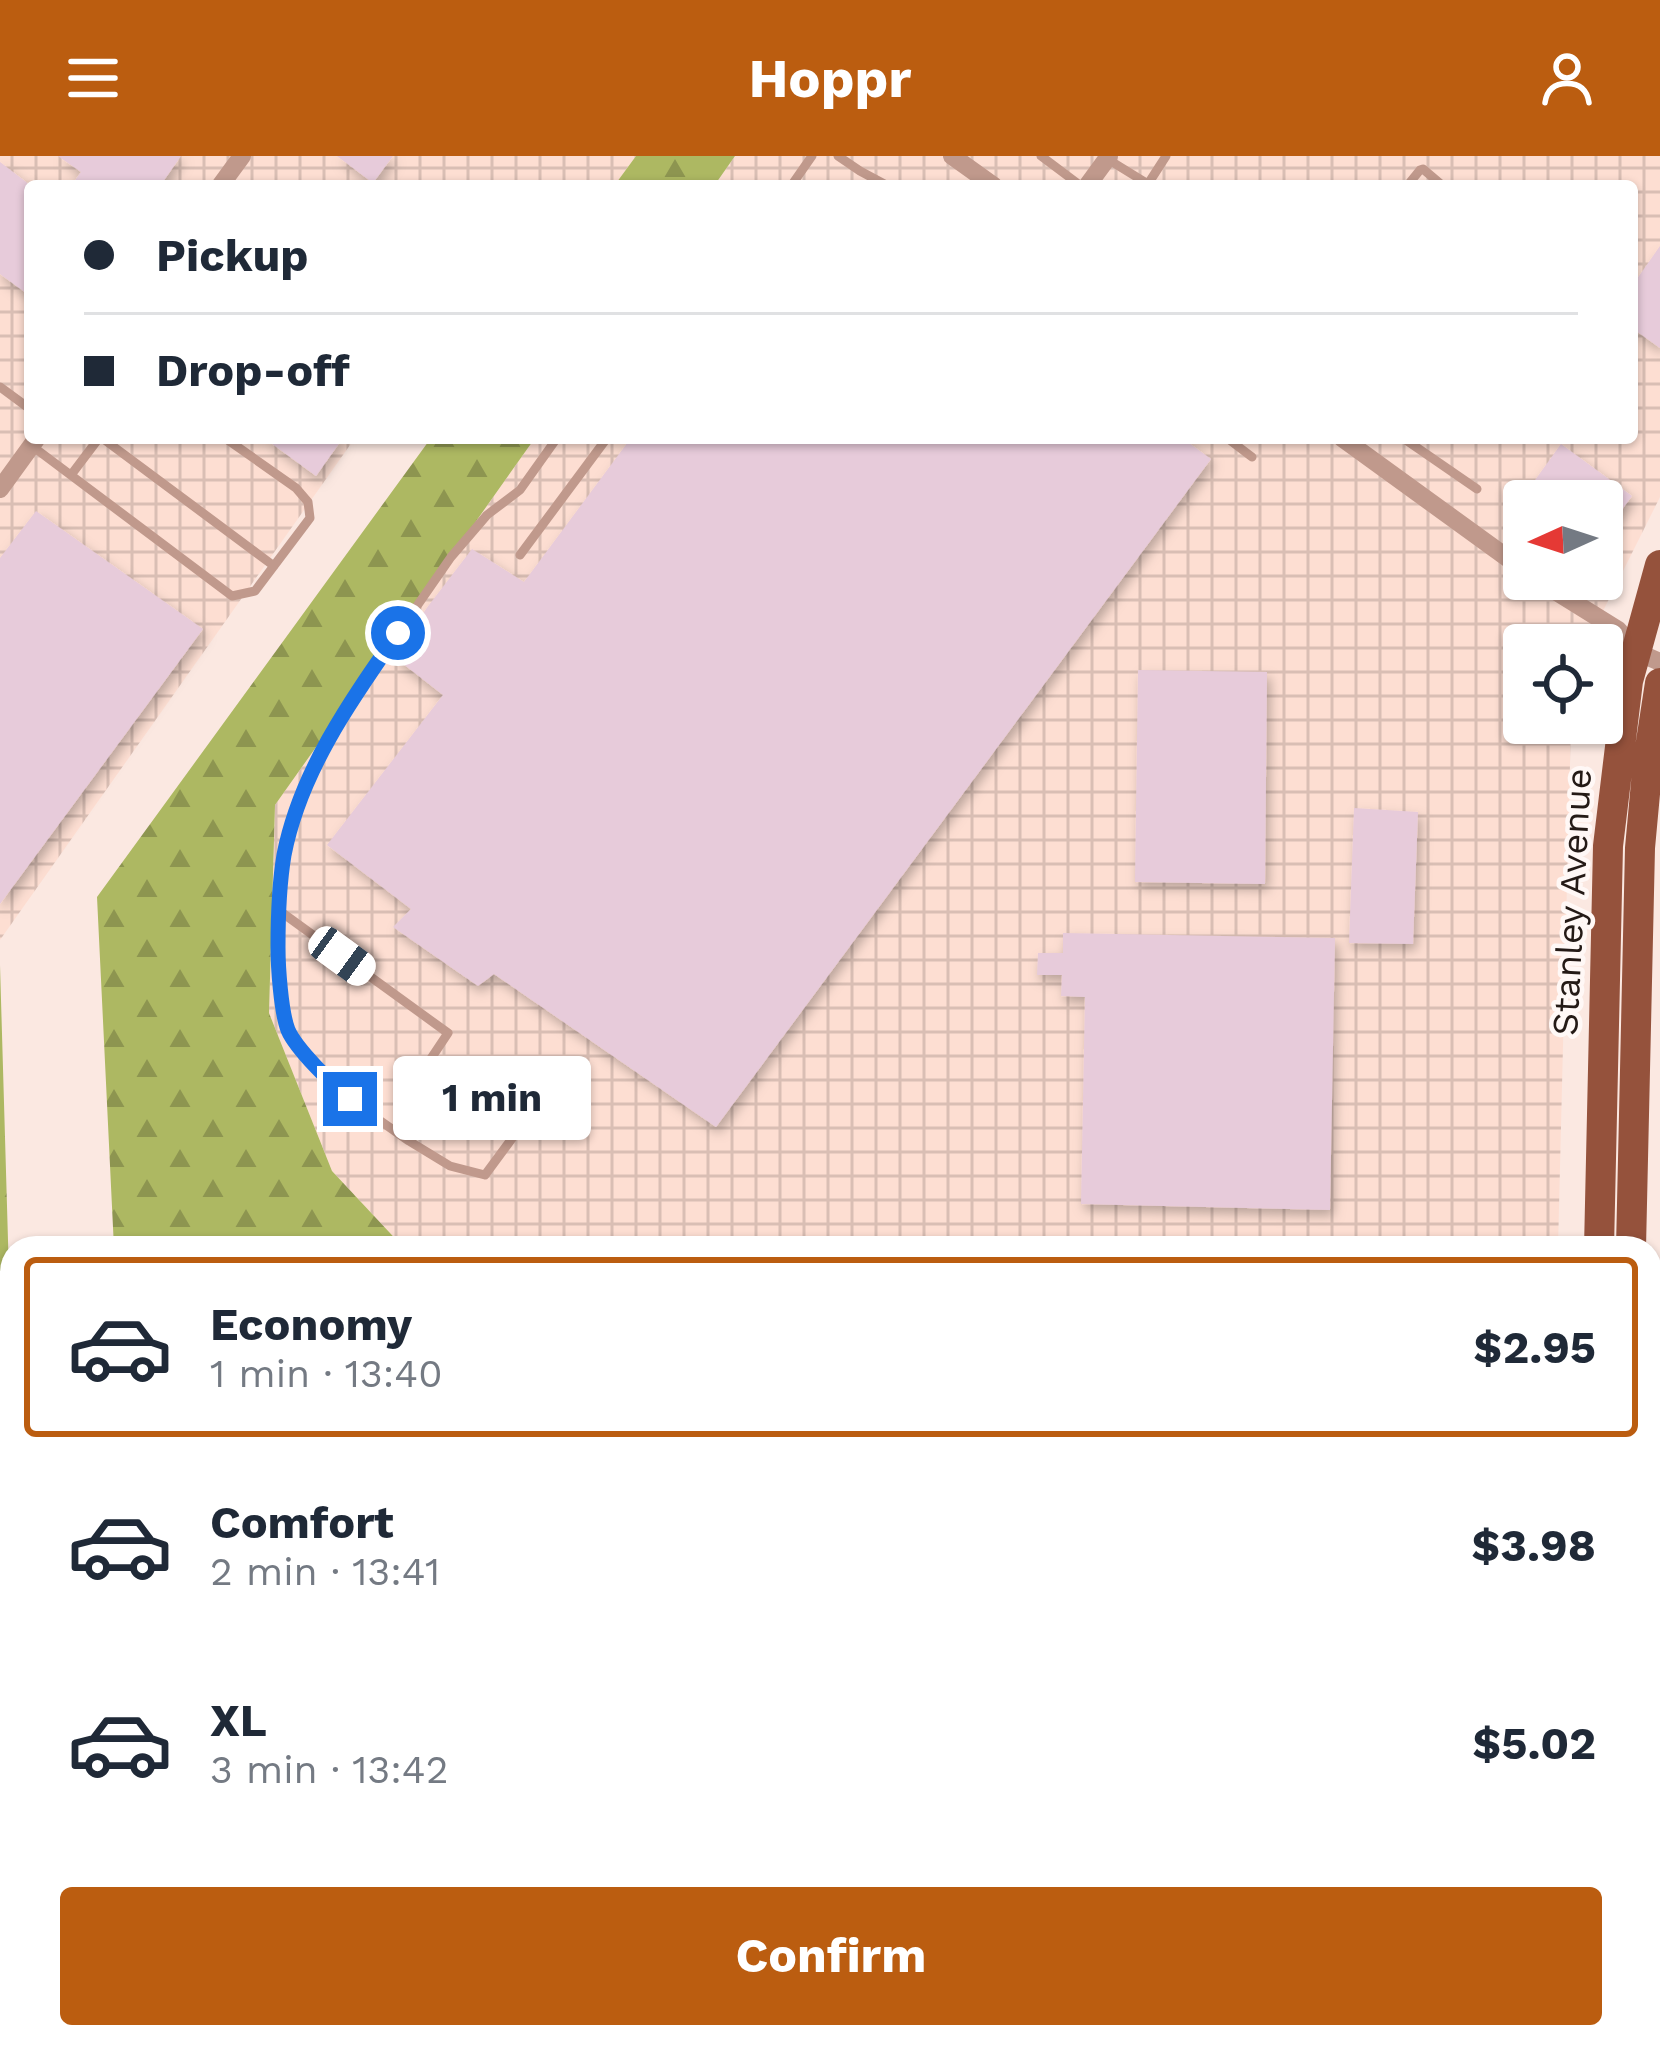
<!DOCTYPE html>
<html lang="en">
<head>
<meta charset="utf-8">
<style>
	:root { --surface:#fff; --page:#f6f6f7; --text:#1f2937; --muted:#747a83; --line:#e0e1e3; --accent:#bb5d10 }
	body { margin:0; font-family:"Work Sans",sans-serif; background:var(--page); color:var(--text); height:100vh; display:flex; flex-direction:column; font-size:45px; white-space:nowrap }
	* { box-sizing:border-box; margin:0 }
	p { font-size:39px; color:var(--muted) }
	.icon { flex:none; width:66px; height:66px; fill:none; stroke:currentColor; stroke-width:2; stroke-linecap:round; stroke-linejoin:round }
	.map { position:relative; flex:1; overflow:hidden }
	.panel { position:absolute; left:0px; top:1080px; width:1662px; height:813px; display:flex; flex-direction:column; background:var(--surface); border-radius:36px 36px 0 0; box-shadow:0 3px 9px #0004 }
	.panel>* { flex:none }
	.hud { position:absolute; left:24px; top:24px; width:1614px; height:264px; border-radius:12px; box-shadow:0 3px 9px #0004; display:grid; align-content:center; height:264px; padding:0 60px; background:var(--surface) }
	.needle { width:78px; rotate:267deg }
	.tools { position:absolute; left:1503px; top:324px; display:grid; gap:24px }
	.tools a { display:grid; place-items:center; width:120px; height:120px; border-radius:12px; background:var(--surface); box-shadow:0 3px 9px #0004; font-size:60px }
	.end { position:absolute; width:54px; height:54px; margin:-27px; border:15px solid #1a73e8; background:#fff; box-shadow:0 0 0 6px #fff }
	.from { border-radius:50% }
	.bubble { position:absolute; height:84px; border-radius:12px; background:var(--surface); box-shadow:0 3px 9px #0004; font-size:39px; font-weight:700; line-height:84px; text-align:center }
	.car { position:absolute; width:36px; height:72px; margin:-36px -18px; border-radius:15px; box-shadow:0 0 9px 3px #0007; background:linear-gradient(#fff 24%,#345 0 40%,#fff 0 76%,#345 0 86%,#fff 0) }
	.hud b { display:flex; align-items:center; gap:42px; height:114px; font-size:45px }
	.hud b+b { border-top:3px solid var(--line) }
	.hud i { width:30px; height:30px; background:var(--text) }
	ul { padding:21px 0 0; list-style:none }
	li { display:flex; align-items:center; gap:36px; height:180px; margin:0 24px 18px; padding:0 36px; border:6px solid transparent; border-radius:12px }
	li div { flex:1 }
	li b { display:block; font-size:45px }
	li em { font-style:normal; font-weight:700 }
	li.selected { border-color:var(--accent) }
	li>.icon { width:108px; height:108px; stroke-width:1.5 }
	.button { display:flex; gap:24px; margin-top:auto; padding:24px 60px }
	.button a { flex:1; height:138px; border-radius:12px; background:var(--accent); color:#fff; font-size:48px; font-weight:700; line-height:138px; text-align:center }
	header { display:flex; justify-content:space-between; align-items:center; height:156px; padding:0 60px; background:var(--accent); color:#fff; font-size:54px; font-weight:700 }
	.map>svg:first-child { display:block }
	.industrial { fill:url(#industrial-grid); fill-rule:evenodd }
	.forest { fill:url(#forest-firs) }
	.building { fill:#e7cbda; filter:url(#shadow) }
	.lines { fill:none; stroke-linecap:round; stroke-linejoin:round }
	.path { stroke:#948680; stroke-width:3; stroke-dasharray:12 6; stroke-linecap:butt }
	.lane { stroke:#c0998c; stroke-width:9 }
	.street { stroke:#c0998c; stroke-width:18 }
	.primary { stroke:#95523c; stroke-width:30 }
	.rail { stroke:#8e7f7a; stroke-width:4.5; stroke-dasharray:6 12; stroke-linecap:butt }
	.route { stroke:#1a73e8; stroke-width:15 }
	.labels { text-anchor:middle; stroke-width:9; stroke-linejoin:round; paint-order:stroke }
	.street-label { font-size:36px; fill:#241a16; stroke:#fff8f6 }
</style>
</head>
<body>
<header><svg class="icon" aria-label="menu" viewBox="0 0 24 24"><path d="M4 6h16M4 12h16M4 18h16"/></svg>Hoppr<svg class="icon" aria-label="person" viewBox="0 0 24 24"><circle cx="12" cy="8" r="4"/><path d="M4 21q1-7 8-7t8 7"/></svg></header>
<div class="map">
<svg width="1660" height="1892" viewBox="0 0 1660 1892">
	<defs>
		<pattern id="industrial-grid" width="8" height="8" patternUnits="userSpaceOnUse" patternTransform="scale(3)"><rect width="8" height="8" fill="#fdded2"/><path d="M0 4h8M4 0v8" fill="none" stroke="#d9beb4"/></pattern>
		<pattern id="forest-firs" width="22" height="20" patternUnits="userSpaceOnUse" patternTransform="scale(3)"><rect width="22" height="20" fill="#adb862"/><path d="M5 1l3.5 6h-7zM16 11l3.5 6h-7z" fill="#8d9550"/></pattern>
		<filter id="shadow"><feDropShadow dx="3.5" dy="6" stdDeviation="6" flood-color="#0004"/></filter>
	</defs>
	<rect width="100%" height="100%" fill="#fbe8e1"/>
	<path class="industrial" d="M 0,0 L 636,0 L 614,30 L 30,30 L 30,282 L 355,282 L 0,784 Z
		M 735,0 L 1660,0 L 1660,341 L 1586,489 L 1524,489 L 1524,567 L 1571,567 L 1558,1092 L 404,1092 L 332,1015 L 269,857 L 275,649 L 535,282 L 1632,282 L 1632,30 L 714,30 ZM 1524,345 L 1602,345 L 1602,423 L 1524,423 Z"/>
	<path class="forest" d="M 636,0 L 735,0 L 714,30 L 614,30 Z
		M 431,282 L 535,282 L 275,649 L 269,857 L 332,1015 L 404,1092 L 114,1092 L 97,741 Z
		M 0,809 L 12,1222 L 12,1250 L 0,1250 Z
		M 0,1387 L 12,1388 L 12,1790 L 0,1783 Z"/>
	<path class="building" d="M 58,0 L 181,0 L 160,30 L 71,30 L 81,16 Z
		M 337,0 L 393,0 L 373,27 Z
		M 0,6 L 30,29 L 30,140 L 0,118 Z
		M 1660,90 L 1660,192 L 1632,172 L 1632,130 Z
		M 264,282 L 343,282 L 316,320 Z
		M 631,282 L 1182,282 L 1211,303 L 716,971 L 494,818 L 478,830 L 393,771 L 411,753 L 327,689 L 443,539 L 393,500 L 429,449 L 472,393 L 524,426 Z
		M 1561,288 L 1632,340 L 1602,381 L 1602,345 L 1520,345 Z
		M 36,355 L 203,473 L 0,748 L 0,402 Z
		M 1138,514 L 1267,516 L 1265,728 L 1135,726 Z
		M 1354,652 L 1418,656 L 1413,788 L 1349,787 Z
		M 1063,777 L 1335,782 L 1330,1054 L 1081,1048 L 1085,841 L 1061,840 L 1062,819 L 1037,819 L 1038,797 L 1063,797 Z"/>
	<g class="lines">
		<path class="path" d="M 0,1214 L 12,1215
			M 1650,1238 L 1660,1238"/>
		<path class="lane" d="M 838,0 L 860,15 L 888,30
			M 1041,0 L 1081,30
			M 1109,4 L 1148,28 L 1166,0
			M 791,30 L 812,0
			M 1407,30 L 1420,14 L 1423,13 L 1443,30
			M 0,231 L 30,253
			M 102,282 L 274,410
			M 1227,282 L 1252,301
			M 1403,282 L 1477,333
			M 32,290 L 232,440 L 255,435 L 310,362 L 308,346 L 296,332 L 225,282
			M 71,319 L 99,282
			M 520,399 L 607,282
			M 277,753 L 448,877 L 426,910 L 516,977 L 485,1019 L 450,1010 L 409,985 L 349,943 L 329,925 L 288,875 L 278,809 L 277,753 L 285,695 L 308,625 L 335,568 L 451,401 L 487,359 L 520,334 L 557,282
			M 984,1881 L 1023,1881
			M 669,1892 L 669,1881
			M 870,1892 L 871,1881"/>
		<path class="street" d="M 952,0 L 994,30
			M 220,30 L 242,0
			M 1087,30 L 1109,0
			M 1342,282 L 1524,414
			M 0,333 L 37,282
			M 1536,423 L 1618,474 L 1637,496 L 1660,506
			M 1341,1892 L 1341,1881"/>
		<path class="primary" d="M 1599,1092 L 1608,690 L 1628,525 L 1660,409
			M 1631,1092 L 1640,692 L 1648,605 L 1660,527
			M 1579,1892 L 1580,1881
			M 1611,1892 L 1612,1881"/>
		<path class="rail" d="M 0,1277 L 12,1277
			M 1650,1316 L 1660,1316"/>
	</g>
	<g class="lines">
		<path class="route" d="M 350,943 C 333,929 296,893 288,874 C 281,856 278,811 278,791 C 278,760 279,729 284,699 C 300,616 351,544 398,477"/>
	</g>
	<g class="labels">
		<g class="street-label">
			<text transform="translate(1571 746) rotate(-87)" y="13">Stanley Avenue</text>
		</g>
	</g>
</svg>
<div class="tools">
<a><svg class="needle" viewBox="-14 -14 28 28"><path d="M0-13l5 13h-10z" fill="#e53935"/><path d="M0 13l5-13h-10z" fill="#747a83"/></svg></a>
<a><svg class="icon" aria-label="locate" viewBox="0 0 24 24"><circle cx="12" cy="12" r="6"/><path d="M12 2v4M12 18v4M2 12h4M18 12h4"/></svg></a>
</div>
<i class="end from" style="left:398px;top:477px"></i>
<i class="end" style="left:350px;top:943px"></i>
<div class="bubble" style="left:393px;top:900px;width:198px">1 min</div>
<i class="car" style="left:342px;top:800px;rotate:126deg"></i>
<div class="hud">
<b><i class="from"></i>Pickup</b>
<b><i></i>Drop-off</b>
</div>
<section class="panel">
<ul>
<li class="selected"><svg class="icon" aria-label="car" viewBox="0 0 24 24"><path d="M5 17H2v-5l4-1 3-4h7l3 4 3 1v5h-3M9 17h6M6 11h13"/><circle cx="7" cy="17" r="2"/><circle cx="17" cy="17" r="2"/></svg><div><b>Economy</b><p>1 min · 13:40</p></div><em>$2.95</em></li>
<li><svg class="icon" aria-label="car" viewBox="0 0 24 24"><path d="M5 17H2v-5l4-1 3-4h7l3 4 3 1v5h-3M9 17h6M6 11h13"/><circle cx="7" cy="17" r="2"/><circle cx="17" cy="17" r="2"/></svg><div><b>Comfort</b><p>2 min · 13:41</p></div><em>$3.98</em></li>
<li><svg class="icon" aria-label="car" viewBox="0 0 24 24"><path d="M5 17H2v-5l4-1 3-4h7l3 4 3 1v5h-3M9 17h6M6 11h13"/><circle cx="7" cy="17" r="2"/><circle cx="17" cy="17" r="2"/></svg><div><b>XL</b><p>3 min · 13:42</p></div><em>$5.02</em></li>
</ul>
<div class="button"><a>Confirm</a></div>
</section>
</div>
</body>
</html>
